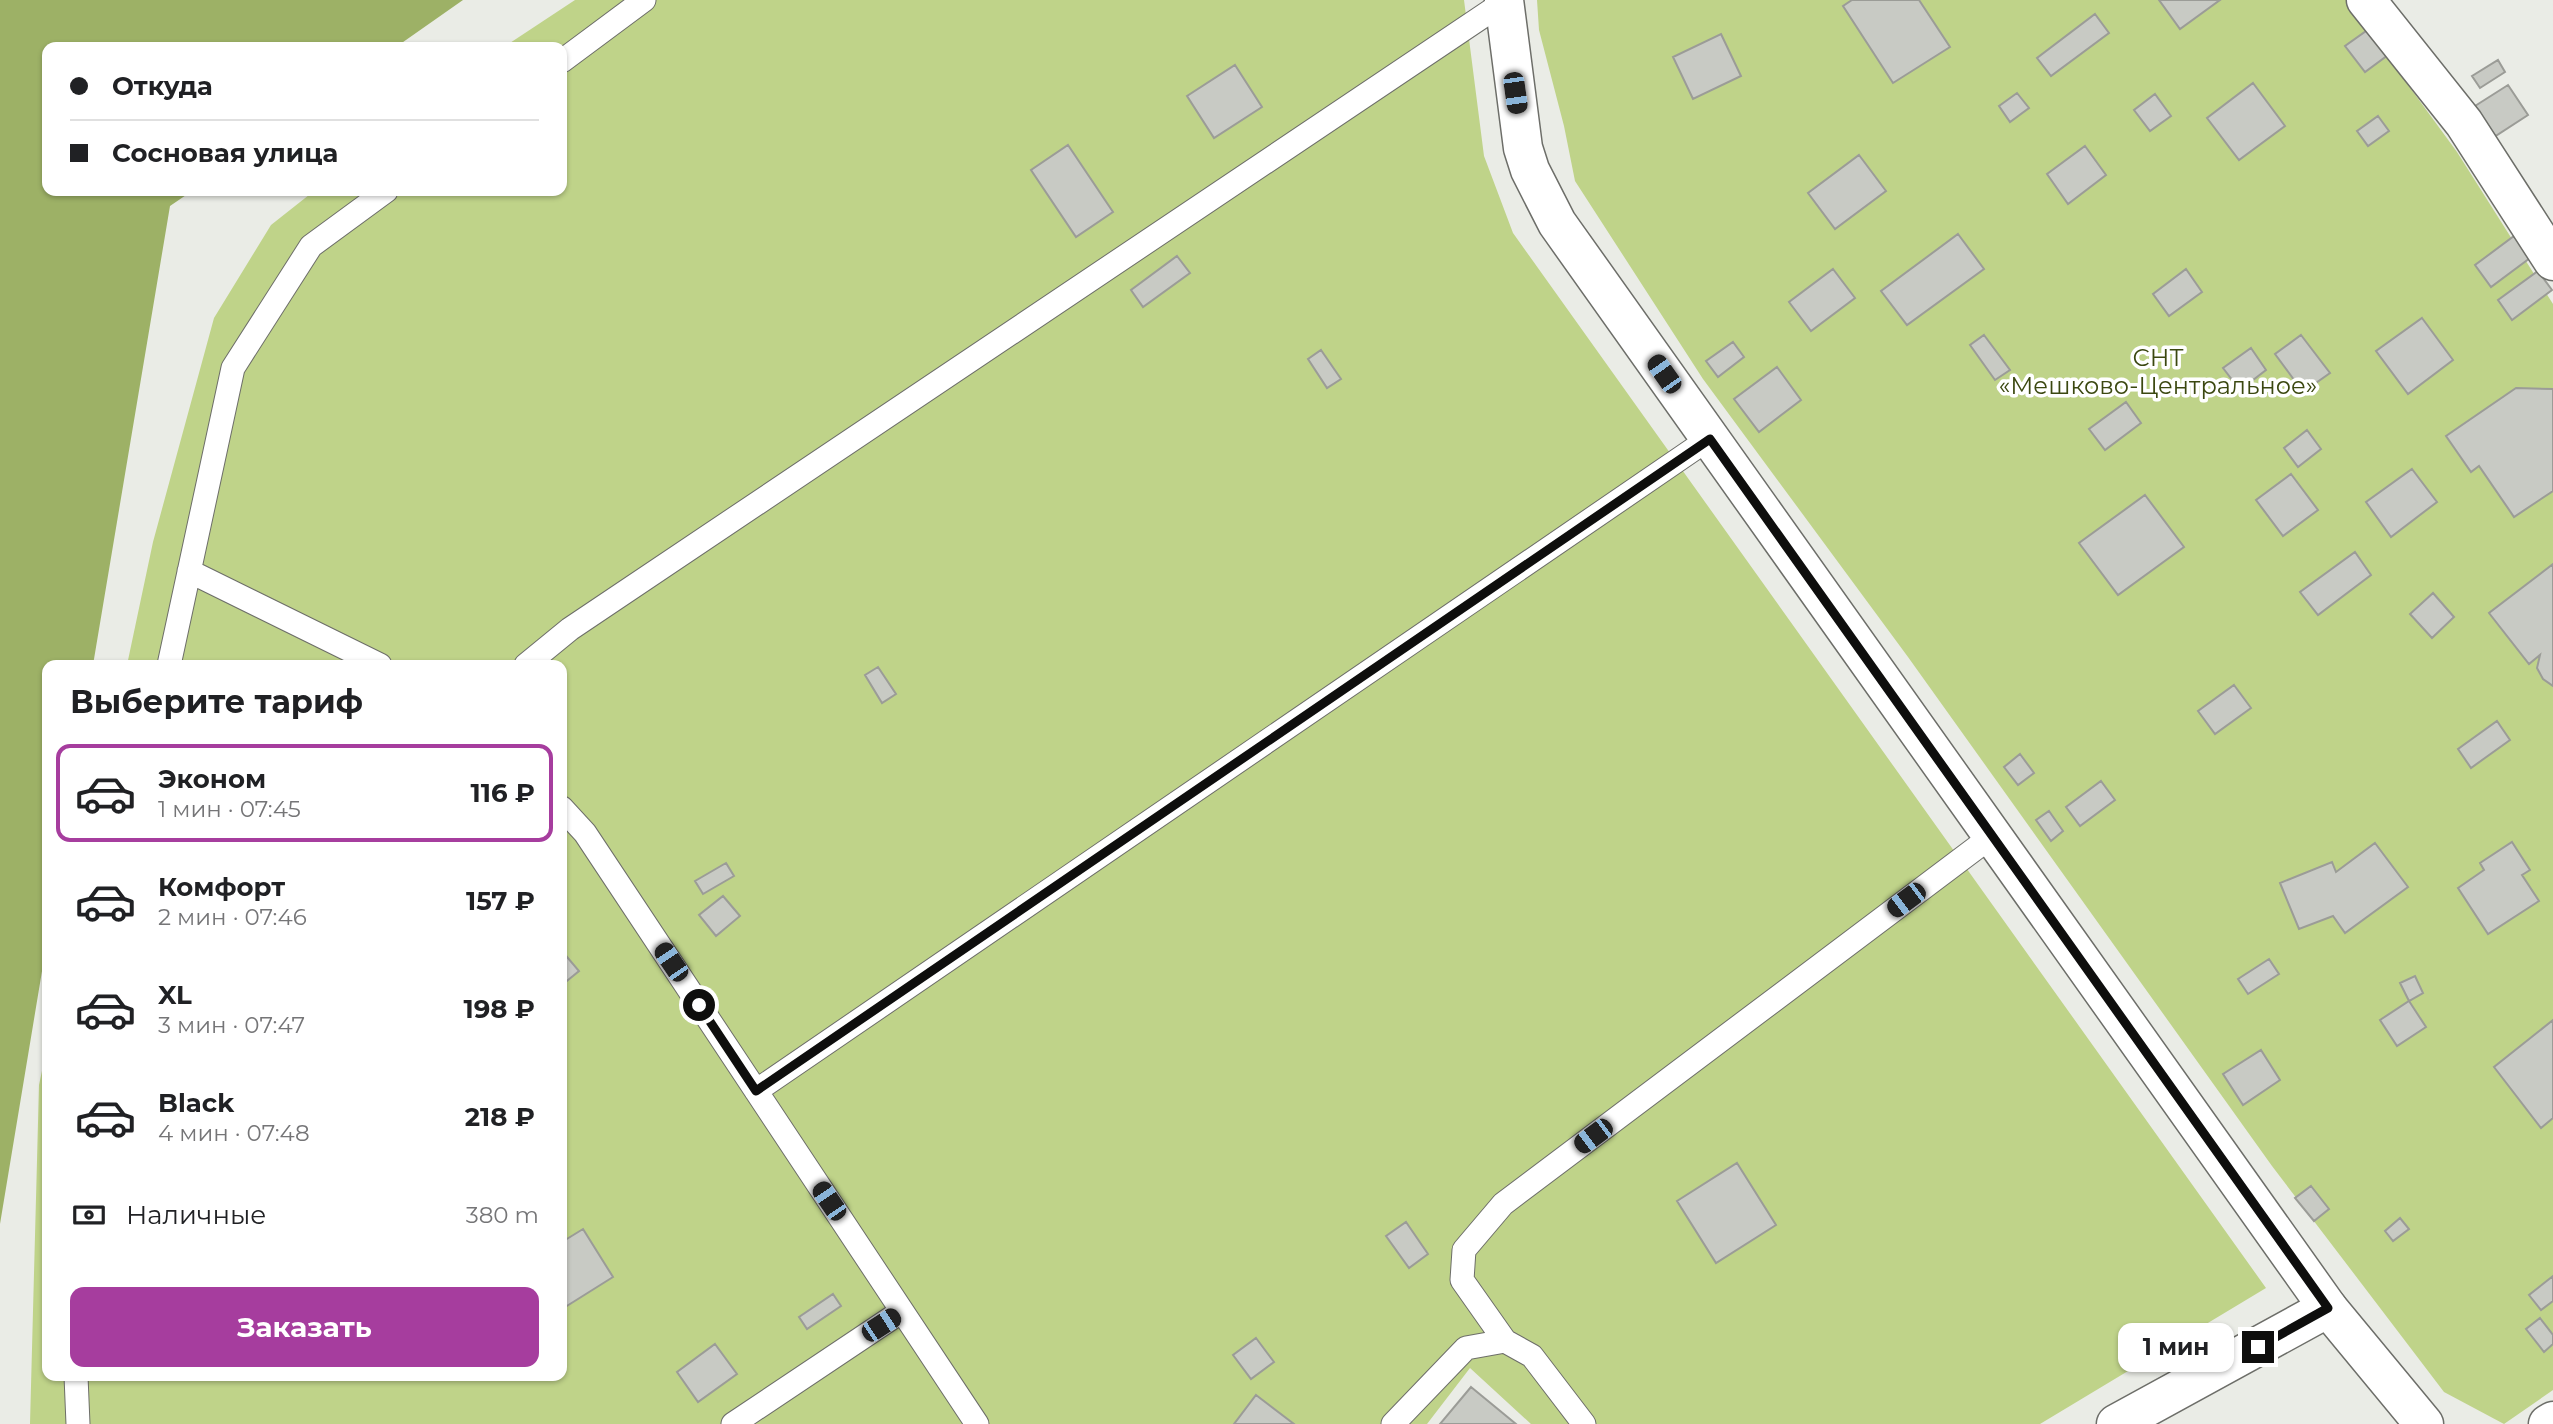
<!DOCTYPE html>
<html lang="ru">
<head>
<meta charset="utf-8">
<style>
	:root { --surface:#fff; --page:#f6f6f6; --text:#202124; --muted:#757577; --line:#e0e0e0; --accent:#a63d9e }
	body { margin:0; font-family:Montserrat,sans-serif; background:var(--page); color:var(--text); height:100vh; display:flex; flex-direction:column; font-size:26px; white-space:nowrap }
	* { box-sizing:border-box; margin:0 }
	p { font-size:23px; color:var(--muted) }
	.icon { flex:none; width:38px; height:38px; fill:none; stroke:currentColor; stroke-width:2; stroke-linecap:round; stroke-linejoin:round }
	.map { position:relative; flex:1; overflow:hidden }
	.sheet { position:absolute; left:42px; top:660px; width:525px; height:721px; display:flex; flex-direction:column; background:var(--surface); border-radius:14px; box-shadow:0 2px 5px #0004 }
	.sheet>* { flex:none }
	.hud { position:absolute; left:42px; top:42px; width:525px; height:154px; border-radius:14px; box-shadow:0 2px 5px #0004; display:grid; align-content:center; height:154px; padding:0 28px; background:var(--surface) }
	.end { position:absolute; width:32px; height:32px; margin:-16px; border:9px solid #0e0e0d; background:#fff; box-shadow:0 0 0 4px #fff }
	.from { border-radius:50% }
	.bubble { position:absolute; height:49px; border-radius:14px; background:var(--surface); box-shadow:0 2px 5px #0004; font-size:23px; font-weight:700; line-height:49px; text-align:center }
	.car { position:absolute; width:21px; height:42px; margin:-21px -10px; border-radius:9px; box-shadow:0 0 5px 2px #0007; background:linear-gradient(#222 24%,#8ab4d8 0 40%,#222 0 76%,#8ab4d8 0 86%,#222 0) }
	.hud b { display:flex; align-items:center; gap:24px; height:66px; font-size:26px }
	.hud b+b { border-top:2px solid var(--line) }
	.hud i { width:18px; height:18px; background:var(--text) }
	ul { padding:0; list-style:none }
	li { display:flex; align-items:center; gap:21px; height:98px; margin:0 14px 10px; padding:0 14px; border:4px solid transparent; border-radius:14px }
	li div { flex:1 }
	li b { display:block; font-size:26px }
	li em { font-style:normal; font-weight:700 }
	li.active { border-color:var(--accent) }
	li>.icon { width:63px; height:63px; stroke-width:1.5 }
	h2 { padding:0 28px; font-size:32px; line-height:84px }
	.pay { display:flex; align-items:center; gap:18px; height:77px; padding:0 28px; font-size:26px }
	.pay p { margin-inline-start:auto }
	.button { display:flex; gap:14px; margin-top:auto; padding:14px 28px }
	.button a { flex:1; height:80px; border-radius:14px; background:var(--accent); color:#fff; font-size:28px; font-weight:700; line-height:80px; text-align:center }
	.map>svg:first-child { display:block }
	.green { fill:#bfd389 }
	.forest { fill:#9db166 }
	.building { fill:#c8cac4; stroke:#9b9c97; stroke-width:2 }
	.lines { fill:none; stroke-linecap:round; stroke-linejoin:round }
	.lane-casing { stroke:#6d6e69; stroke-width:25 }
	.street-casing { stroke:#6d6e69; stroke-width:41 }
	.secondary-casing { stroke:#6d6e69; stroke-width:41 }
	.lane { stroke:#fff; stroke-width:23 }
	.street { stroke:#fff; stroke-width:38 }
	.secondary { stroke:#fff; stroke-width:38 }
	.route { stroke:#0e0e0d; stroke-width:9 }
	.labels { text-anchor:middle; stroke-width:7; stroke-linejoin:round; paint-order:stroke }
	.park-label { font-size:24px; fill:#3b4810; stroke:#fff }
</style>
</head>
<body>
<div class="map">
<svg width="2553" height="1424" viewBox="0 0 2553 1424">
	<rect width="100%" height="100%" fill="#eaece6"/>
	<path class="green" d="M 575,0 L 1464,0 L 1484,156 L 1513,233 L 2266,1288 L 2040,1424 L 1531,1424 L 1470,1368 L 1427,1424 L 30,1424 L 39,1085 L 47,1047 L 47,1376 L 562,1376 L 562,665 L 127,665 L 153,542 L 214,318 L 271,225 L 314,191 L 562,191 L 562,47 L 504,47 Z
		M 1537,0 L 2346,0 L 2354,11 L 2457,152 L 2553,304 L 2553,1390 L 2504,1424 L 2444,1392 L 2272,1166 L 1908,657 L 1703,379 L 1575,181 L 1564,126 L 1539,30 Z"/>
	<path class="forest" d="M 0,0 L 463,0 L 396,47 L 47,47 L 47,191 L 192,191 L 170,206 L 93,665 L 47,665 L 47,941 L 0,1224 Z"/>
	<path class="building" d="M 1852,0 L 1919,0 L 1950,47 L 1893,83 L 1843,6 Z
		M 2159,0 L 2220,0 L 2180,29 Z
		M 2095,14 L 2109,33 L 2051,76 L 2037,58 Z
		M 2369,29 L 2388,55 L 2365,72 L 2345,46 Z
		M 1721,34 L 1741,76 L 1693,99 L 1673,57 Z
		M 2498,60 L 2505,72 L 2480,88 L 2472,76 Z
		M 1235,65 L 1262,107 L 1214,138 L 1187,96 Z
		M 2253,83 L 2285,126 L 2239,160 L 2207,118 Z
		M 2508,85 L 2528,115 L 2494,137 L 2475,106 Z
		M 2017,93 L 2029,108 L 2010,122 L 1999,106 Z
		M 2155,94 L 2171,116 L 2150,131 L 2134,110 Z
		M 2378,116 L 2389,131 L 2368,146 L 2357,131 Z
		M 1068,145 L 1113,212 L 1076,237 L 1031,170 Z
		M 2085,146 L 2106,175 L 2068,204 L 2047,174 Z
		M 1859,155 L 1886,191 L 1835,229 L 1808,193 Z
		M 1958,234 L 1984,269 L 1907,325 L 1881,291 Z
		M 2514,236 L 2530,258 L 2491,287 L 2475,265 Z
		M 1177,256 L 1190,273 L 1143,307 L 1131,290 Z
		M 1833,269 L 1855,298 L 1811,331 L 1789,302 Z
		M 2186,269 L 2202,292 L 2169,316 L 2153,294 Z
		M 2538,271 L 2552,290 L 2512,320 L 2498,300 Z
		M 2422,318 L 2453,360 L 2408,394 L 2376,351 Z
		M 1984,335 L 2010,370 L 1995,380 L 1970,345 Z
		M 2301,335 L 2330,373 L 2303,392 L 2275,354 Z
		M 1733,342 L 1744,357 L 1718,377 L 1706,361 Z
		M 2251,348 L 2266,370 L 2240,390 L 2223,368 Z
		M 1321,350 L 1341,379 L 1327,388 L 1308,359 Z
		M 1777,367 L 1801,400 L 1759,432 L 1734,399 Z
		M 2516,388 L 2553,389 L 2553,491 L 2514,517 L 2479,466 L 2471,472 L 2446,436 Z
		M 2126,402 L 2141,423 L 2105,450 L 2089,429 Z
		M 2307,430 L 2321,449 L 2298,467 L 2284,448 Z
		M 2412,469 L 2437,502 L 2391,537 L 2366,502 Z
		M 2291,474 L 2318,510 L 2283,536 L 2256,500 Z
		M 2145,495 L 2184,547 L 2118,595 L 2079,543 Z
		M 2355,552 L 2371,575 L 2318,615 L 2300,592 Z
		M 2553,564 L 2553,686 L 2543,679 L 2537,668 L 2540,655 L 2529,664 L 2489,613 Z
		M 2433,593 L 2454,617 L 2432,638 L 2410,614 Z
		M 878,667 L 896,694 L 882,703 L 865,675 Z
		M 2234,685 L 2251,708 L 2215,734 L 2198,711 Z
		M 2497,721 L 2510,740 L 2471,768 L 2458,749 Z
		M 2020,754 L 2034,773 L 2018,785 L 2004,767 Z
		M 2101,781 L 2115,800 L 2080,826 L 2066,807 Z
		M 2049,811 L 2063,831 L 2051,841 L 2036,820 Z
		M 2512,842 L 2530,870 L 2522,875 L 2539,901 L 2488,934 L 2458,888 L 2484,870 L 2480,863 Z
		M 2375,843 L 2408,887 L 2345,933 L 2333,916 L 2299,929 L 2280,883 L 2332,862 L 2336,872 Z
		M 726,863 L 734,876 L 703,894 L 695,881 Z
		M 723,896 L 740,916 L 716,936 L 699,915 Z
		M 562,951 L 579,971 L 562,985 Z
		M 2269,959 L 2279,974 L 2248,994 L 2238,979 Z
		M 2415,976 L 2423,993 L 2409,1001 L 2400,983 Z
		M 2409,1001 L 2426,1027 L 2397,1046 L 2380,1020 Z
		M 2553,1020 L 2553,1118 L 2541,1128 L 2494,1067 Z
		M 2261,1050 L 2280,1080 L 2243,1105 L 2223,1074 Z
		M 1737,1163 L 1776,1225 L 1716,1263 L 1677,1201 Z
		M 2311,1186 L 2329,1209 L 2314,1221 L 2295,1198 Z
		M 2400,1218 L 2409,1229 L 2393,1241 L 2385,1231 Z
		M 1406,1222 L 1428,1254 L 1409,1268 L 1386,1236 Z
		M 583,1229 L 613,1277 L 562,1309 L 562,1242 Z
		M 2553,1276 L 2553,1301 L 2541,1310 L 2529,1295 Z
		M 833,1294 L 841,1306 L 807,1329 L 799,1317 Z
		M 2540,1318 L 2553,1335 L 2553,1344 L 2544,1352 L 2526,1329 Z
		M 1256,1338 L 1274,1362 L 1251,1379 L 1233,1355 Z
		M 715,1344 L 737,1374 L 698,1402 L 677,1372 Z
		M 1471,1387 L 1516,1424 L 1440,1424 Z
		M 1256,1395 L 1294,1424 L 1234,1424 Z"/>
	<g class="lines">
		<defs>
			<path id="lane" d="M 562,61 L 644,0
				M 189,571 L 380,665
				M 169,665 L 233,368 L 311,246 L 386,191
				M 526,665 L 570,629 L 1504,2
				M 562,808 L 585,833 L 977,1424
				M 756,1091 L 1710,438
				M 1505,1341 L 1462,1280 L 1464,1250 L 1503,1204 L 1992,836
				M 76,1376 L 78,1424
				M 733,1424 L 902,1311
				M 1393,1424 L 1466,1348 L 1505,1341 L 1532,1356 L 1584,1424"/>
			<path id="street" d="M 2366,0 L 2464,123 L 2553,261
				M 2116,1424 L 2328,1308
				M 2548,1424 L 2553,1421"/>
			<path id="secondary" d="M 1504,0 L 1523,148 L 1530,170 L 1557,223 L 2328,1308 L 2424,1424"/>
		</defs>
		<use href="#lane" class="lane-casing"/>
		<use href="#street" class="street-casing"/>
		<use href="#secondary" class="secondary-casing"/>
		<use href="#lane" class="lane"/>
		<use href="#street" class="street"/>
		<use href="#secondary" class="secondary"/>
	</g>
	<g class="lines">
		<path class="route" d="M 699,1005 L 756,1091 L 1710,439 L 2328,1308 L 2258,1347"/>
	</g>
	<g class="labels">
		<g class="park-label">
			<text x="2158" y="366">СНТ<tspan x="2158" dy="28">«Мешково-Центральное»</tspan></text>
		</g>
	</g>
</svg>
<i class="end from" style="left:699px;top:1005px"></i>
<i class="end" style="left:2258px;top:1347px"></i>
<div class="bubble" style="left:2118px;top:1323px;width:116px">1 мин</div>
<i class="car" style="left:1515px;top:93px;rotate:172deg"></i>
<i class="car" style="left:1664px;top:374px;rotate:325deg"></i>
<i class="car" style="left:1906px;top:900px;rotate:233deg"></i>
<i class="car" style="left:671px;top:962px;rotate:326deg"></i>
<i class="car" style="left:1593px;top:1136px;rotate:233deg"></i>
<i class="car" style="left:829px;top:1201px;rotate:326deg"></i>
<i class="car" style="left:881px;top:1325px;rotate:57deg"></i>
<div class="hud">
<b><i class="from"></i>Откуда</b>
<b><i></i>Сосновая улица</b>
</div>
<section class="sheet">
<h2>Выберите тариф</h2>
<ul>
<li class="active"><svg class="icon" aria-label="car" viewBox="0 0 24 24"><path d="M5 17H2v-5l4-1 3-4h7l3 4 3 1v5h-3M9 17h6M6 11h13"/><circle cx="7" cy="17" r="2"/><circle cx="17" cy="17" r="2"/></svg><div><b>Эконом</b><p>1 мин · 07:45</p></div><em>116 ₽</em></li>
<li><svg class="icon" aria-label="car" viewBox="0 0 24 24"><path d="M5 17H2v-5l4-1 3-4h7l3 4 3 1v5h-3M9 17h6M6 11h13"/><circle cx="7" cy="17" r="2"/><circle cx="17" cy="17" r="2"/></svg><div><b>Комфорт</b><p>2 мин · 07:46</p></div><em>157 ₽</em></li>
<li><svg class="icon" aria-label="car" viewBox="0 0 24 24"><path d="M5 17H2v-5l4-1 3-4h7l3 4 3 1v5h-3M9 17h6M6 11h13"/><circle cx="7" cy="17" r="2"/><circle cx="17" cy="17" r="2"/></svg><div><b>XL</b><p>3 мин · 07:47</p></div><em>198 ₽</em></li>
<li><svg class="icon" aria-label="car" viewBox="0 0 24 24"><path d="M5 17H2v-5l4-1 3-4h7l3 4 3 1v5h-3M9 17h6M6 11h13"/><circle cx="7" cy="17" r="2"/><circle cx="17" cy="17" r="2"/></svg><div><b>Black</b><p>4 мин · 07:48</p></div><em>218 ₽</em></li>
</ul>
<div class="pay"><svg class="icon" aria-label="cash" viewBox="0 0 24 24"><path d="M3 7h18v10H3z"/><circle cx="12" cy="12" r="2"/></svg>Наличные<p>380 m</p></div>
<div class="button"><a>Заказать</a></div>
</section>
</div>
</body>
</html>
